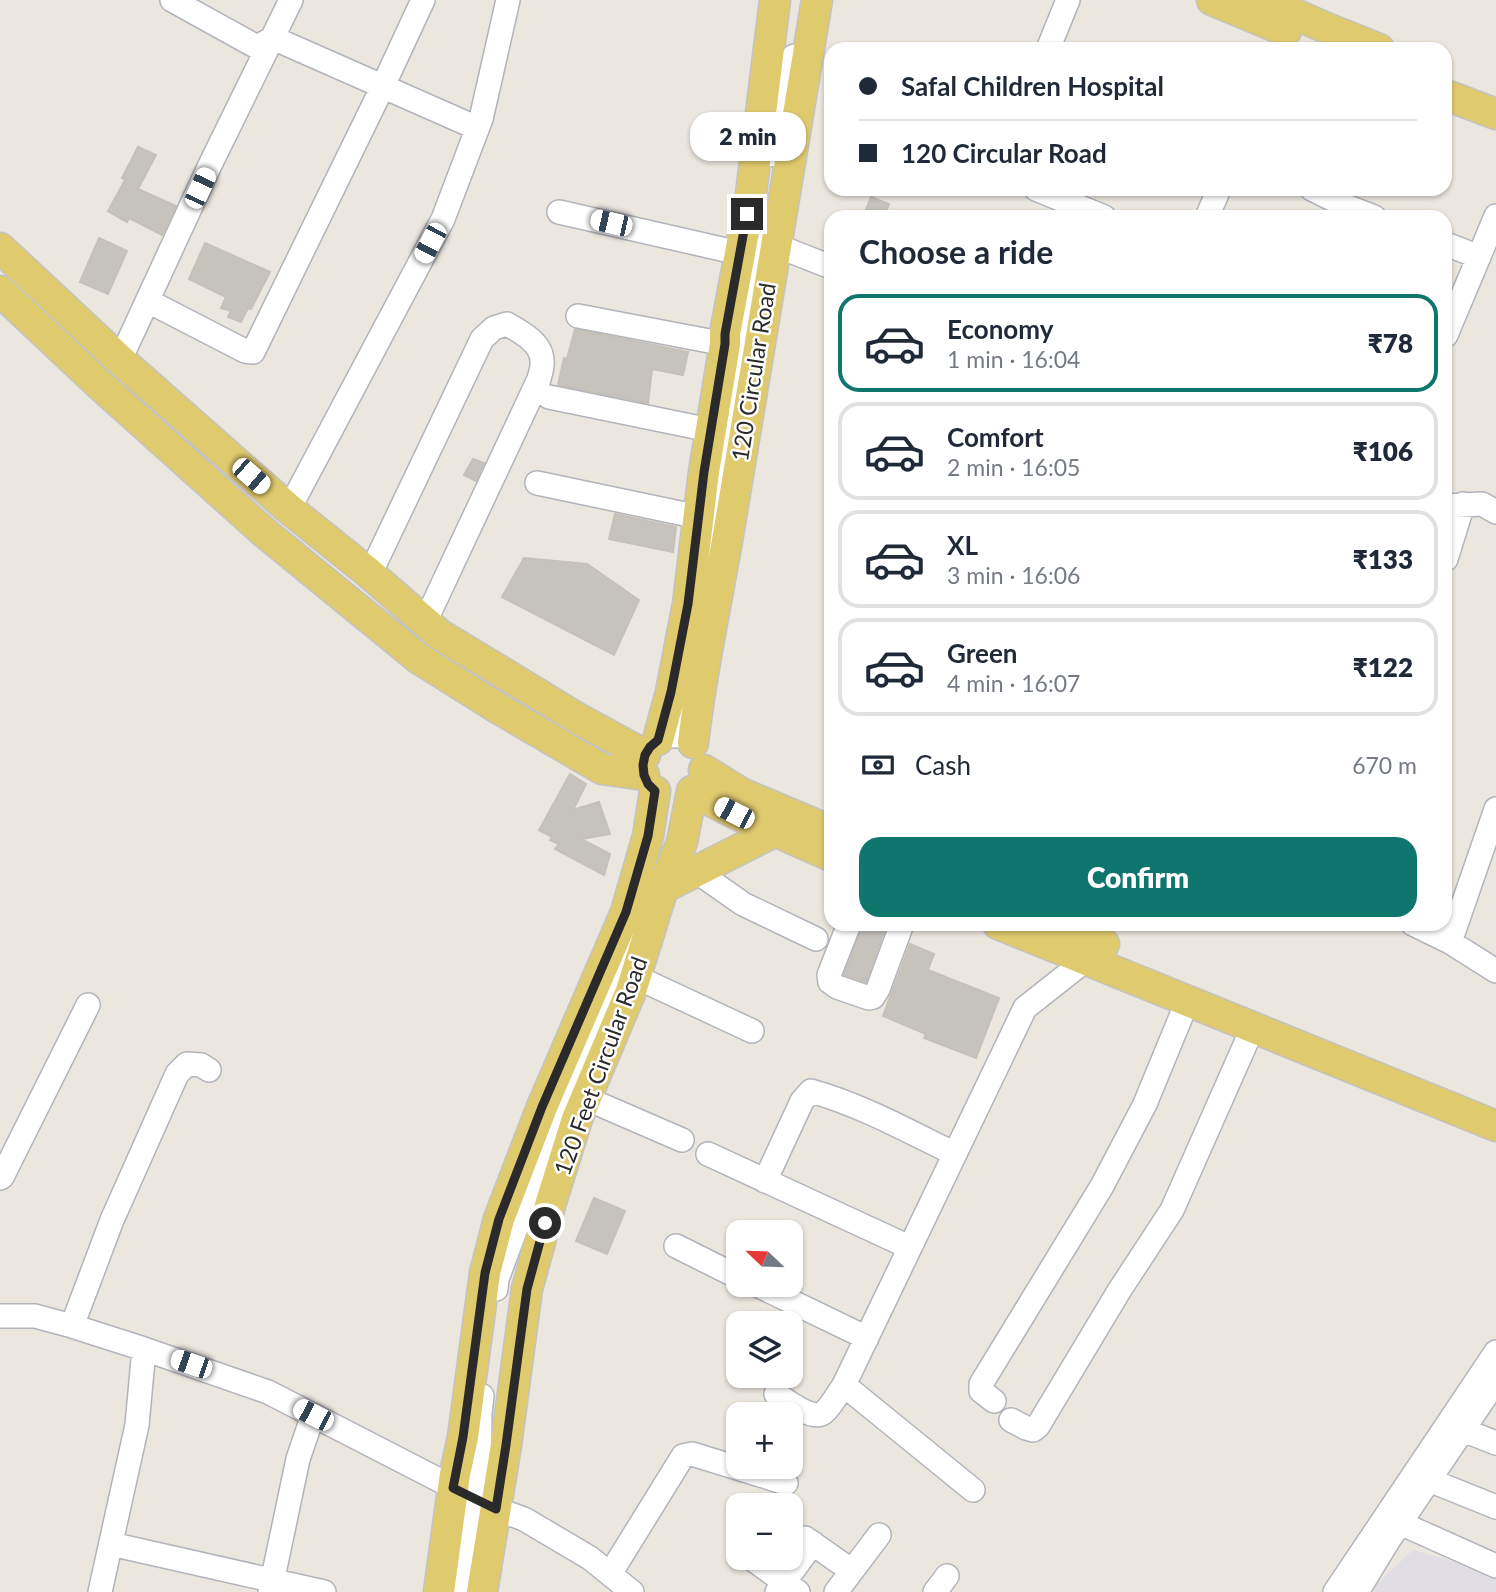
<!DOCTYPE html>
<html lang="en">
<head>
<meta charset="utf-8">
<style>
	:root { --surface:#fff; --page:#f6f6f7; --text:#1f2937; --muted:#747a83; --line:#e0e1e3; --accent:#0f766e }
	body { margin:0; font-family:Lato,sans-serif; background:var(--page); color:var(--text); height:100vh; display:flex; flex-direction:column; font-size:26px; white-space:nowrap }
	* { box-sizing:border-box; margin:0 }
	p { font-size:23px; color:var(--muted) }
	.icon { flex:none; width:38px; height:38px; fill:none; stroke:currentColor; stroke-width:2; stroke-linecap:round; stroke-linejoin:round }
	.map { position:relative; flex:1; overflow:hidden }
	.details { position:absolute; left:824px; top:210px; width:628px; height:721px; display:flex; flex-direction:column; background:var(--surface); border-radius:21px; box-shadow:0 2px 5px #0004 }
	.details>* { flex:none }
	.top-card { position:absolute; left:824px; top:42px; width:628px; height:154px; border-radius:21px; box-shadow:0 2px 5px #0004; display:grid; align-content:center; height:154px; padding:0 35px; background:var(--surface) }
	.needle { width:46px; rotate:293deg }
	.controls { position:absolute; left:726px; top:1220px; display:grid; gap:14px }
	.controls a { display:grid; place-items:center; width:77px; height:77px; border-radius:14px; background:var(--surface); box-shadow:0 2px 5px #0004; font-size:35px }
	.end { position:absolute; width:32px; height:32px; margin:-16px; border:9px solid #2a2a2a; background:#fff; box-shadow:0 0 0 4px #fff }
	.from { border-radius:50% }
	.bubble { position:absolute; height:49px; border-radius:21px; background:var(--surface); box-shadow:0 2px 5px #0004; font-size:23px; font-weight:800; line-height:49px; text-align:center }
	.car { position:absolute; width:21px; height:42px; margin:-21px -10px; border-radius:9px; box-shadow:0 0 5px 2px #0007; background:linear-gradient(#fff 24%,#345 0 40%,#fff 0 76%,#345 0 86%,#fff 0) }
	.top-card b { display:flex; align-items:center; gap:24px; height:66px; font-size:26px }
	.top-card b+b { border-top:2px solid var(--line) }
	.top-card i { width:18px; height:18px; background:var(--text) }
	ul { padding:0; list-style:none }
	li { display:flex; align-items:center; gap:21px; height:98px; margin:0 14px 10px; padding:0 21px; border:4px solid var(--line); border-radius:21px }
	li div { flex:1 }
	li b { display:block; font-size:26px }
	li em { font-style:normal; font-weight:800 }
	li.selected { border-color:var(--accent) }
	li>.icon { width:63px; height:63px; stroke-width:1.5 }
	h2 { padding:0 35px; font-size:32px; line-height:84px }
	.pay { display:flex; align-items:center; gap:18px; height:77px; padding:0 35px; font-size:26px }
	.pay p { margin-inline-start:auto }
	.button { display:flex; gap:14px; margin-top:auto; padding:14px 35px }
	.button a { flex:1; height:80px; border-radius:21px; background:var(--accent); color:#fff; font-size:28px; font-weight:800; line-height:80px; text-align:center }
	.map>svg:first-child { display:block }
	.industrial { fill:#e0dee4 }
	.building { fill:#c6c3bd; stroke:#c6c1b8; stroke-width:2 }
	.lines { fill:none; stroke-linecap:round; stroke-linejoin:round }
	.minor-casing { stroke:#b2b4bc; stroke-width:26 }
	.major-casing { stroke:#c3c3c3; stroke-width:33 }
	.minor { stroke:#fff; stroke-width:23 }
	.major { stroke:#e0ca6e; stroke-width:30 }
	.route { stroke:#2a2a2a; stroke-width:9 }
	.labels { text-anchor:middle; stroke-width:5; stroke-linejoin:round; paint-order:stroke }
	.street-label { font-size:23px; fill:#2a2a2a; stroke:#fff }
</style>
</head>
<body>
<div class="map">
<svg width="1496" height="1592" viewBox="0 0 1496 1592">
	<rect width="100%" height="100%" fill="#ebe6de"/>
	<path class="industrial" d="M 1413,1550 L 1496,1574 L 1496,1592 L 1373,1592 L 1376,1585 Z"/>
	<path class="building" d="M 138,147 L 156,155 L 138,189 L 176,206 L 162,235 L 129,218 L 127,222 L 108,211 L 125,180 L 122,178 Z
		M 871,197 L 889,204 L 884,217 L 863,217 Z
		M 99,238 L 127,251 L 108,294 L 80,282 Z
		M 205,243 L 270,272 L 251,309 L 248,308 L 241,322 L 228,317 L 231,311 L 221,308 L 226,297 L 189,279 Z
		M 575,329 L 688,352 L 683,375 L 652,369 L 648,403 L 558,385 L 564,358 L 567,359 Z
		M 473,459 L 484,463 L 476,481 L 464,475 Z
		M 615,514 L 676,527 L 673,552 L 609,539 Z
		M 524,558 L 587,564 L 639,600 L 614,655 L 502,597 Z
		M 570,774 L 586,784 L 573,810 L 599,802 L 610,834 L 581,839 L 610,854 L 604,875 L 555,849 L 559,844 L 550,840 L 552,837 L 539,830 Z
		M 863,924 L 884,932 L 866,982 L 844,975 Z
		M 910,944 L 934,954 L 928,970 L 999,998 L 976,1058 L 924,1038 L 926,1034 L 883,1016 Z
		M 594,1198 L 625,1211 L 607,1254 L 576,1241 Z"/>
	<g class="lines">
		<defs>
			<path id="minor" d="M 172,0 L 257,47 L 273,38 L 477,128
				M 1048,49 L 1068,0
				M 770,155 L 794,56
				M 1036,189 L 1104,217
				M 1312,189 L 1348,207 L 1374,217
				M 559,212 L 739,253
				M 1207,217 L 1219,189
				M 1446,244 L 1479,257
				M 775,245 L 831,267
				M 148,301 L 245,351 L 253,352 L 383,86 L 423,0
				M 578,316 L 725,344
				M 1446,335 L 1496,216
				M 120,360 L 210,165 L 291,0
				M 549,397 L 710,430
				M 537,483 L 699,517
				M 1446,506 L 1482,504 L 1496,512
				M 289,509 L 443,219 L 481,119 L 508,0
				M 708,558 L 759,225
				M 1446,559 L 1463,504
				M 370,574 L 482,339 L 494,328 L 507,324 C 521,332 542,343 542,361 C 543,367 540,374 539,379 L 425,622
				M 675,736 L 683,695
				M 696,871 L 743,904 L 816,939
				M 849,924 L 829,975 L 830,982 L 837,987 L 869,998 L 873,997 L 878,989 L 902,924
				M 1413,924 L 1450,942 L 1496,971
				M 1450,942 L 1496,809
				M 636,977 L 752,1031
				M 585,1098 L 682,1140
				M 708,1154 L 909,1247
				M 0,1178 L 2,1177 L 88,1005
				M 765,1181 L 802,1101 L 811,1091 C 861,1105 908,1131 955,1154
				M 676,1246 L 738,1277
				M 755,1284 L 867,1338
				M 496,1289 L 497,1279 L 572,1077 L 643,914
				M 0,1316 L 35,1316 L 72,1326 L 144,1349 L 268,1392 L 474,1498 L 496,1509 L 524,1519 L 590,1558 L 632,1592
				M 72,1326 L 112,1220 L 177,1074 L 187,1064 L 201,1065 L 209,1070
				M 844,1385 L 973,1490
				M 776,1394 C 786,1400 812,1421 823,1413 C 830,1408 839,1392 844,1385 L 1025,1008 L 1087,959
				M 994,1401 L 981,1391 L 981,1384 L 1102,1186 L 1145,1104 L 1187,1002
				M 1011,1420 L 1026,1428 L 1033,1430 L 1038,1426 L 1119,1291 L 1172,1210 L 1253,1027
				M 1463,1430 L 1496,1443
				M 479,1473 L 480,1413 L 482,1396
				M 1429,1480 L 1496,1507
				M 1400,1523 L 1496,1566
				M 805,1538 L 852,1571
				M 111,1544 L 324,1592
				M 751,1558 L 798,1592
				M 610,1574 L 683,1456 L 692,1454 L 786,1483
				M 100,1592 L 137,1425 L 144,1349
				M 270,1592 L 298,1459 L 313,1415
				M 459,1592 L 476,1485
				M 777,1592 L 813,1543
				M 836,1592 L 879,1535
				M 935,1592 L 947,1576
				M 1335,1592 L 1496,1352
				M 1357,1592 L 1388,1541 L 1496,1381"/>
			<path id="major" d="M 1212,0 L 1286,31
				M 1263,0 L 1324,27 L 1379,49
				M 1446,95 L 1496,114
				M 0,248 L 120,360 L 289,509 L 370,574 L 439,634 L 579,719 L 645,755
				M 0,291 L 101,386 L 265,533 L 418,658 L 496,707 L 602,769 L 644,775
				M 658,740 L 671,692 L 688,604 L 704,472 L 725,344 L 725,334 L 751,194 L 775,0
				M 693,743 C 701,671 717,601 729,529 C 757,352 787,176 817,0
				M 704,770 L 743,794 L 831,831
				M 663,888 L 776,831
				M 998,924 L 1496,1126
				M 1055,924 L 1104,944
				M 439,1592 L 455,1474 L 463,1437 L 485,1273 L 499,1219 L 542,1107 L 626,912 L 648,836 L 655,791
				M 482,1592 L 506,1445 L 527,1289 L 551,1202 L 577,1119 L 631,991 L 663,888 L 682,842 L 692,791 L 734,813 L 831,856"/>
		</defs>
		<use href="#minor" class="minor-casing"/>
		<use href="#major" class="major-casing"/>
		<use href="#minor" class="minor"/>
		<use href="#major" class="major"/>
	</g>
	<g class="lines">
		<path class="route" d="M 545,1223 L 527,1289 L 506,1445 L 496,1509 L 453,1488 L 463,1437 L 485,1273 L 499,1219 L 542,1107 L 626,912 L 648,836 L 655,791 L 648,784 L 644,775 L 643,765 L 645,755 L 650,747 L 658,740 L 671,692 L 688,604 L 704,472 L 725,344 L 725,334 L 747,214"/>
	</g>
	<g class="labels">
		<g class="street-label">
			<text transform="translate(754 372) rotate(-81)" y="8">120 Circular Road</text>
			<text transform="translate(601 1066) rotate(-70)" y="8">120 Feet Circular Road</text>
		</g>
	</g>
</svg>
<div class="controls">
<a><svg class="needle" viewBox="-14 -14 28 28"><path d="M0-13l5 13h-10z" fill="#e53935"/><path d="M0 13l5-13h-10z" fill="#747a83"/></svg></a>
<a><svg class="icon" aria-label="layers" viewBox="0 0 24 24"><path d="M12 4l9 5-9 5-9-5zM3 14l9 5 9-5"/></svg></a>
<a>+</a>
<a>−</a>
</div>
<i class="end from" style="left:545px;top:1223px"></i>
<i class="end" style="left:747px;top:214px"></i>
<div class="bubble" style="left:690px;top:112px;width:116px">2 min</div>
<i class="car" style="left:200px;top:188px;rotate:25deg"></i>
<i class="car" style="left:611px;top:223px;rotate:283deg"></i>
<i class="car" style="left:430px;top:243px;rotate:208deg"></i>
<i class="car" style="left:251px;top:476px;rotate:131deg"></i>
<i class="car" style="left:734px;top:813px;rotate:297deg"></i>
<i class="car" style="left:191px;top:1364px;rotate:289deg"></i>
<i class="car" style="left:313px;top:1415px;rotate:297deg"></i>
<div class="top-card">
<b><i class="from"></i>Safal Children Hospital</b>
<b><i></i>120 Circular Road</b>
</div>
<section class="details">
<h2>Choose a ride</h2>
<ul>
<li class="selected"><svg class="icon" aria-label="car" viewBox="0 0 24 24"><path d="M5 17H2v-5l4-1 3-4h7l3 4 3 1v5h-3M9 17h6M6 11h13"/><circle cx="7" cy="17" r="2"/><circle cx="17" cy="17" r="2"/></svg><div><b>Economy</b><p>1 min · 16:04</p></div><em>₹78</em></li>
<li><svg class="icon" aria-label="car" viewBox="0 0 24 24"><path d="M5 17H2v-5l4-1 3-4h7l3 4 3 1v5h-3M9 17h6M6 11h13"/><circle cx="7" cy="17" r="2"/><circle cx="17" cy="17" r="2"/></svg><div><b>Comfort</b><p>2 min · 16:05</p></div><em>₹106</em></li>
<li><svg class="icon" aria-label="car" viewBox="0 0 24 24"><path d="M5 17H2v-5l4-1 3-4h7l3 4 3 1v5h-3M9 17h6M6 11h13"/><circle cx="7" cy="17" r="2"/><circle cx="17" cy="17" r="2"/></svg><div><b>XL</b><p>3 min · 16:06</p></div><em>₹133</em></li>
<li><svg class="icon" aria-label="car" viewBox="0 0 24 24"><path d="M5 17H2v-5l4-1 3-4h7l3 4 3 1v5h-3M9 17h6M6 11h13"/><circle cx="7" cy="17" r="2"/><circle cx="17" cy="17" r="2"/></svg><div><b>Green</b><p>4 min · 16:07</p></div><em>₹122</em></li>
</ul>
<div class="pay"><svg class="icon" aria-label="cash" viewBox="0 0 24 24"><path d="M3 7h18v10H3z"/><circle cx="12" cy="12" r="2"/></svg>Cash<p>670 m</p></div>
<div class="button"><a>Confirm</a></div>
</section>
</div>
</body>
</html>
